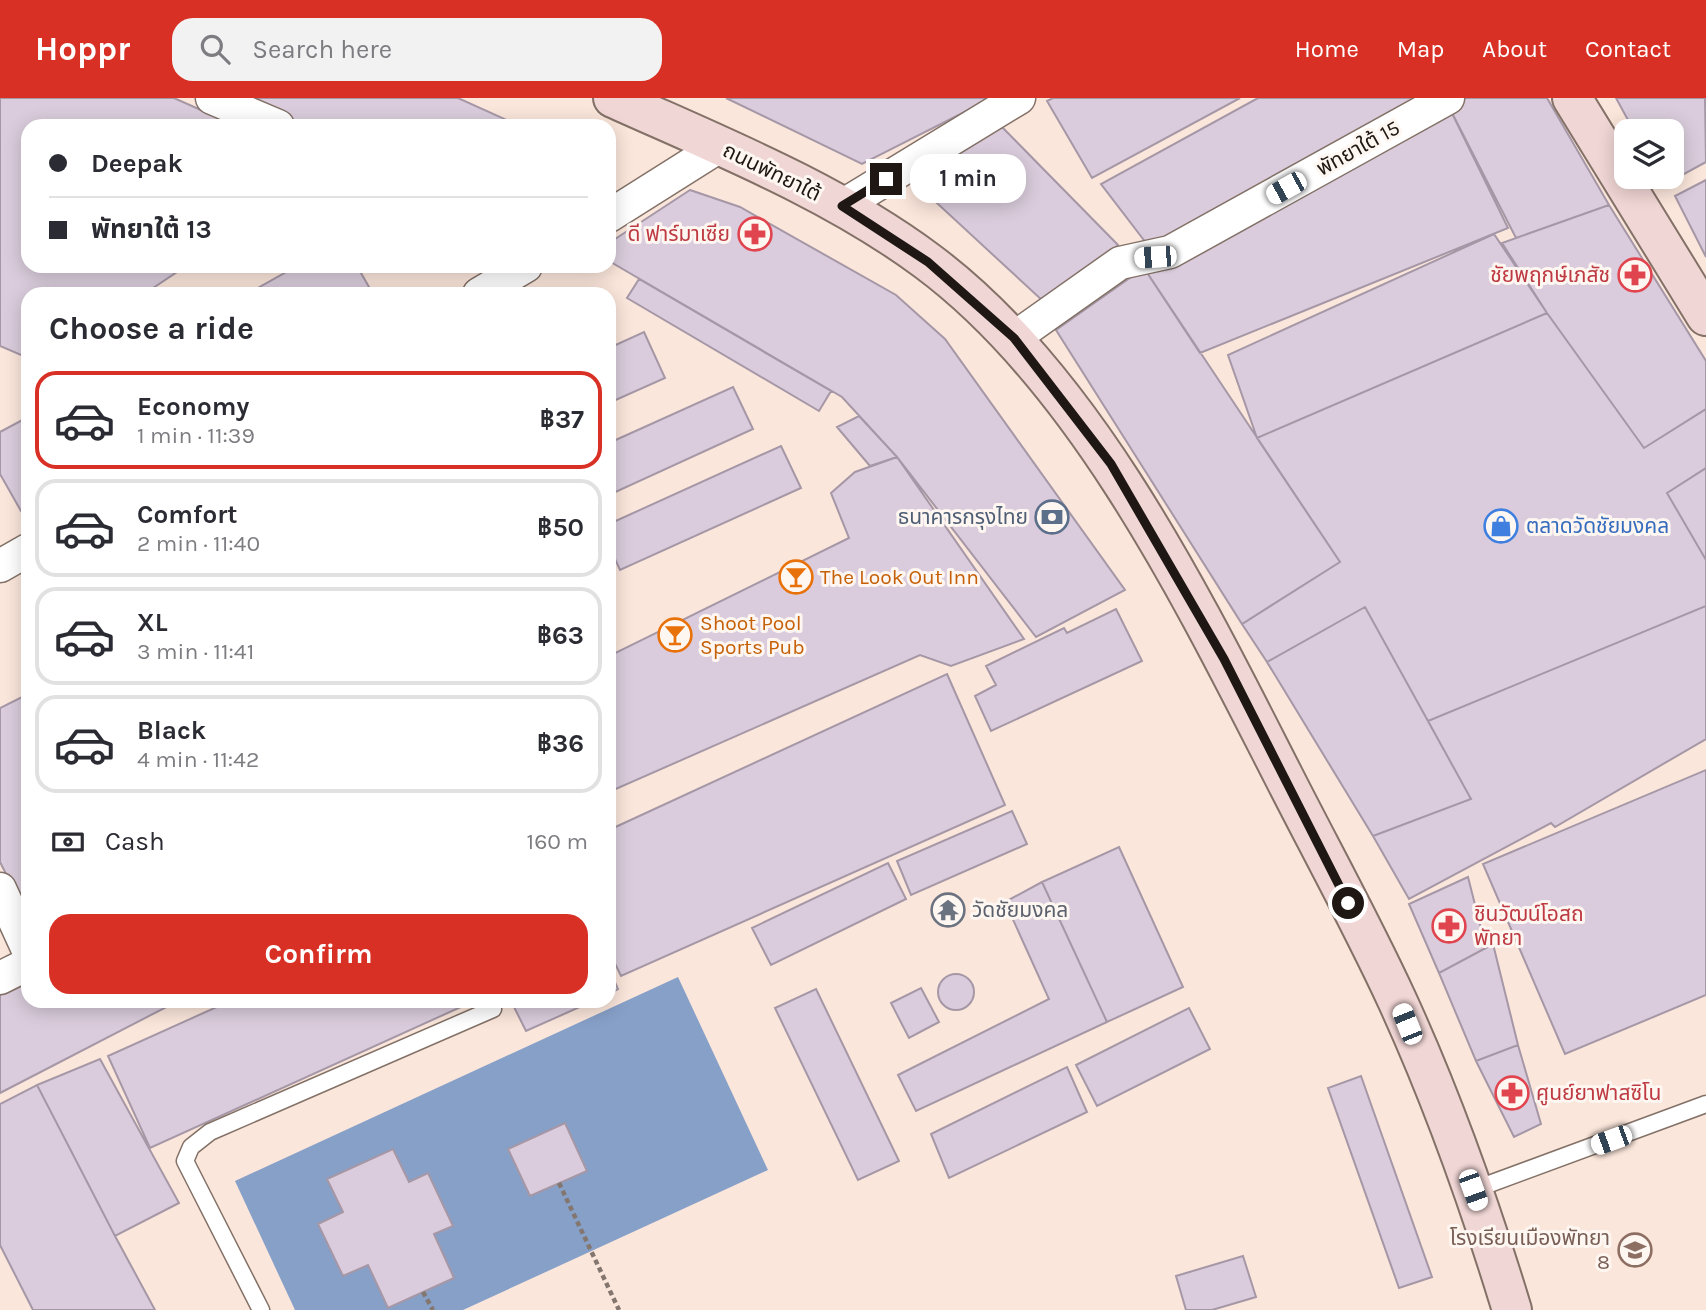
<!DOCTYPE html>
<html lang="en">
<head>
<meta charset="utf-8">
<style>
	:root { --surface:#fff; --page:#f2f2f3; --text:#2b2b33; --muted:#7c7c81; --line:#e1e1e2; --accent:#d93025 }
	body { margin:0; font-family:Karla,"Noto Sans Thai",sans-serif; background:var(--page); color:var(--text); height:100vh; display:flex; flex-direction:column; font-size:26px; white-space:nowrap }
	* { box-sizing:border-box; margin:0 }
	p { font-size:23px; color:var(--muted) }
	.icon { flex:none; width:38px; height:38px; fill:none; stroke:currentColor; stroke-width:2; stroke-linecap:round; stroke-linejoin:round }
	.map { position:relative; flex:1; overflow:hidden }
	.side { position:absolute; left:21px; top:189px; width:595px; height:721px; display:flex; flex-direction:column; background:var(--surface); border-radius:21px; box-shadow:0 4px 18px #0003 }
	.side>* { flex:none }
	.banner { position:absolute; left:21px; top:21px; width:595px; height:154px; border-radius:21px; box-shadow:0 4px 18px #0003; display:grid; align-content:center; height:154px; padding:0 28px; background:var(--surface) }
	.controls { position:absolute; left:1614px; top:21px; display:grid; gap:14px }
	.controls a { display:grid; place-items:center; width:70px; height:70px; border-radius:14px; background:var(--surface); box-shadow:0 4px 18px #0003; font-size:35px }
	.end { position:absolute; width:32px; height:32px; margin:-16px; border:9px solid #1e1713; background:#fff; box-shadow:0 0 0 4px #fff }
	.from { border-radius:50% }
	.bubble { position:absolute; height:49px; border-radius:21px; background:var(--surface); box-shadow:0 4px 18px #0003; font-size:23px; font-weight:700; line-height:49px; text-align:center }
	.car { position:absolute; width:21px; height:42px; margin:-21px -10px; border-radius:9px; box-shadow:0 0 5px 2px #0007; background:linear-gradient(#fff 24%,#345 0 40%,#fff 0 76%,#345 0 86%,#fff 0) }
	.banner b { display:flex; align-items:center; gap:24px; height:66px; font-size:26px }
	.banner b+b { border-top:2px solid var(--line) }
	.banner i { width:18px; height:18px; background:var(--text) }
	ul { padding:0; list-style:none }
	li { display:flex; align-items:center; gap:21px; height:98px; margin:0 14px 10px; padding:0 14px; border:4px solid var(--line); border-radius:21px }
	li div { flex:1 }
	li b { display:block; font-size:26px }
	li em { font-style:normal; font-weight:700 }
	li.selected { border-color:var(--accent) }
	li>.icon { width:63px; height:63px; stroke-width:1.5 }
	h2 { padding:0 28px; font-size:32px; line-height:84px }
	.pay { display:flex; align-items:center; gap:18px; height:77px; padding:0 28px; font-size:26px }
	.pay p { margin-inline-start:auto }
	.primary-button { display:flex; gap:14px; margin-top:auto; padding:14px 28px }
	.primary-button a { flex:1; height:80px; border-radius:21px; background:var(--accent); color:#fff; font-size:28px; font-weight:700; line-height:80px; text-align:center }
	header { display:flex; align-items:center; gap:42px; box-sizing:border-box; height:98px; padding:0 35px; background:var(--accent); color:#fff }
	header strong { font-size:33px }
	nav { display:flex; gap:38px; margin-inline-start:auto; font-size:24px }
	.search { width:490px; height:63px; background:var(--page); display:flex; align-items:center; gap:18px; box-sizing:border-box; padding:0 24px; border-radius:21px; color:var(--muted); font-size:26px }
	.map>svg:first-child { display:block }
	.water { fill:#87a0c8 }
	.building { fill:#daccdc; stroke:#a597a6; stroke-width:2 }
	.lines { fill:none; stroke-linecap:round; stroke-linejoin:round }
	.lane-casing { stroke:#837167; stroke-width:19 }
	.street-casing { stroke:#837167; stroke-width:35 }
	.secondary-casing { stroke:#837167; stroke-width:42 }
	.path { stroke:#83766f; stroke-width:4.5; stroke-dasharray:5 3.5; stroke-linecap:butt }
	.lane { stroke:#fff; stroke-width:16 }
	.street { stroke:#fff; stroke-width:32 }
	.secondary { stroke:#f0d6d5; stroke-width:38 }
	.route { stroke:#1e1713; stroke-width:9 }
	.labels { text-anchor:middle; stroke-width:6; stroke-linejoin:round; paint-order:stroke }
	.street-label { font-size:21px; fill:#1e1713; stroke:#fef6f1 }
	.health-label { font-size:21px; fill:#be3a42; stroke:#fef6f1; text-anchor:end }
	.service-label { font-size:21px; fill:#4e5e75; stroke:#fef6f1; text-anchor:end }
	.shop-label { font-size:21px; fill:#366cbe; stroke:#fef6f1; text-anchor:start }
	.food-label { font-size:21px; fill:#c56008; stroke:#fef6f1; text-anchor:start }
	.worship-label { font-size:21px; fill:#5b616d; stroke:#fef6f1; text-anchor:start }
	.education-label { font-size:21px; fill:#785e54; stroke:#fef6f1; text-anchor:end }
</style>
</head>
<body>
<header>
<strong>Hoppr</strong>
<div class="search"><svg class="icon" aria-label="search" viewBox="0 0 24 24"><circle cx="10" cy="10" r="6"/><path d="M15 15l6 6"/></svg>Search here</div>
<nav><a>Home</a><a>Map</a><a>About</a><a>Contact</a></nav>
</header>
<div class="map">
<svg width="1706" height="1212" viewBox="0 0 1706 1212">
	<rect width="100%" height="100%" fill="#fbe6db"/>
	<path class="water" d="M 678,879 L 768,1072 L 463,1212 L 295,1212 L 235,1083 Z"/>
	<path class="building" d="M 0,0 L 174,0 L 237,28 L 28,28 L 28,168 L 186,168 L 144,196 L 28,196 L 28,260 L 0,248 Z
		M 236,0 L 458,0 L 520,28 L 302,28 Z
		M 726,0 L 992,0 L 862,66 Z
		M 1053,0 L 1240,0 L 1092,80 L 1047,3 Z
		M 1258,0 L 1428,0 L 1153,154 L 1101,86 Z
		M 1461,0 L 1547,0 L 1609,107 L 1516,140 L 1448,7 Z
		M 1616,0 L 1705,0 L 1706,64 L 1664,87 L 1659,79 L 1671,79 L 1671,33 L 1634,33 Z
		M 1448,7 L 1508,130 L 1200,255 L 1144,170 Z
		M 1002,29 L 1118,147 L 1044,204 L 912,82 Z
		M 1706,82 L 1706,159 L 1675,98 Z
		M 690,92 L 740,109 L 896,197 L 945,241 L 1125,492 L 1036,539 L 897,359 L 842,299 L 609,163 L 609,145 Z
		M 1609,107 L 1706,263 L 1706,311 L 1644,350 L 1547,215 L 1502,145 Z
		M 1494,136 L 1547,215 L 1257,340 L 1228,257 Z
		M 297,168 L 357,168 L 373,196 L 247,196 Z
		M 1144,170 L 1340,464 L 1242,526 L 1056,232 Z
		M 639,181 L 831,293 L 819,313 L 627,200 Z
		M 1547,215 L 1644,350 L 1706,311 L 1706,370 L 1667,395 L 1706,462 L 1706,508 L 1428,623 L 1365,509 L 1267,564 L 1242,526 L 1340,464 L 1257,340 Z
		M 644,234 L 665,280 L 609,305 L 609,250 Z
		M 733,289 L 753,331 L 609,397 L 609,345 Z
		M 859,318 L 897,359 L 870,368 L 837,329 Z
		M 28,319 L 28,410 L 21,413 L 0,376 L 0,334 Z
		M 781,348 L 801,390 L 620,472 L 609,448 L 609,426 Z
		M 897,359 L 1024,541 L 951,568 L 920,557 L 609,694 L 609,558 L 849,440 L 831,395 L 855,374 Z
		M 1706,370 L 1706,462 L 1667,395 Z
		M 1706,508 L 1706,641 L 1555,729 L 1551,725 L 1409,801 L 1373,738 L 1471,701 L 1428,623 Z
		M 1365,509 L 1471,701 L 1373,738 L 1267,564 Z
		M 1116,511 L 1142,563 L 991,633 L 975,598 L 996,587 L 986,568 L 1064,530 L 1067,535 Z
		M 947,576 L 1005,707 L 621,878 L 609,853 L 609,732 Z
		M 24,598 L 28,605 L 28,819 L 0,764 L 0,610 Z
		M 1706,672 L 1706,897 L 1565,956 L 1483,766 Z
		M 1012,713 L 1027,746 L 911,797 L 897,763 Z
		M 1119,749 L 1183,889 L 1107,924 L 1042,784 Z
		M 888,765 L 906,801 L 771,867 L 752,830 Z
		M 1468,779 L 1486,850 L 1439,875 L 1409,806 Z
		M 1042,784 L 1107,924 L 916,1013 L 898,977 L 1049,901 L 1005,804 Z
		M 1493,846 L 1518,947 L 1476,963 L 1439,875 Z
		M 609,871 L 618,891 L 609,896 Z
		M938 894a18 18 0 1 1 36 0a18 18 0 1 1-36 0Z
		M 28,882 L 28,903 L 178,903 L 0,995 L 0,896 Z
		M 921,890 L 939,924 L 909,940 L 891,905 Z
		M 816,891 L 899,1063 L 858,1082 L 775,910 Z
		M 230,903 L 474,903 L 150,1050 L 108,958 Z
		M 511,903 L 593,903 L 526,933 Z
		M 1189,910 L 1210,951 L 1097,1008 L 1076,967 Z
		M 1518,947 L 1541,1026 L 1514,1039 L 1476,963 Z
		M 100,961 L 179,1105 L 115,1138 L 37,987 Z
		M 1067,969 L 1087,1014 L 949,1080 L 931,1036 Z
		M 1361,978 L 1432,1179 L 1399,1190 L 1328,990 Z
		M 37,987 L 115,1138 L 155,1212 L 33,1212 L 0,1147 L 0,1006 Z
		M 565,1025 L 587,1073 L 530,1098 L 508,1051 Z
		M 393,1051 L 409,1084 L 428,1075 L 453,1128 L 434,1136 L 454,1180 L 388,1210 L 368,1167 L 343,1178 L 318,1126 L 343,1114 L 327,1081 Z
		M 1243,1158 L 1256,1199 L 1212,1212 L 1186,1212 L 1176,1178 Z"/>
	<g class="lines">
		<defs>
			<path id="lane" d="M 1473,1092 L 1706,1006
				M 261,1212 L 185,1063 L 191,1049 L 210,1034 L 493,911"/>
			<path id="street" d="M 212,0 L 278,28
				M 842,108 L 1019,0
				M 609,118 L 720,48
				M 479,196 L 526,168
				M 1014,240 L 1120,165 L 1170,154 L 1448,0
				M 0,468 L 28,452
				M 0,791 L 28,852
				M 0,880 L 28,866"/>
			<path id="secondary" d="M 613,0 C 720,48 833,93 927,163 C 1086,281 1194,503 1283,677 C 1321,752 1362,826 1397,902 C 1443,1002 1480,1107 1512,1212
				M 1572,0 L 1706,218"/>
		</defs>
		<use href="#lane" class="lane-casing"/>
		<use href="#street" class="street-casing"/>
		<use href="#secondary" class="secondary-casing"/>
		<path class="path" d="M 559,1085 L 619,1212
			M 423,1194 L 433,1212"/>
		<use href="#lane" class="lane"/>
		<use href="#street" class="street"/>
		<use href="#secondary" class="secondary"/>
	</g>
	<g class="lines">
		<path class="route" d="M 886,81 L 842,108 L 928,164 L 1014,240 L 1111,366 L 1224,561 L 1348,805"/>
	</g>
	<defs>
		<symbol id="pharmacy-ring" viewBox="-11 -11 22 22"><circle r="9.5" fill="#fef6f1" stroke="#e0444e" stroke-width="1.5"/><path d="M-2-6h4v4h4v4h-4v4h-4v-4h-4v-4h4Z" fill="#e0444e"/></symbol>
		<symbol id="bank-ring" viewBox="-11 -11 22 22"><circle r="9.5" fill="#fef6f1" stroke="#5c6f8a" stroke-width="1.5"/><path d="M-6-4H6V4H-6ZM0-2.3a2.3 2.3 0 1 0 0 4.6a2.3 2.3 0 1 0 0-4.6Z" fill="#5c6f8a"/></symbol>
		<symbol id="shop-ring" viewBox="-11 -11 22 22"><circle r="9.5" fill="#fef6f1" stroke="#3f7fe0" stroke-width="1.5"/><path d="M-5-2.5h2.3a2.7 3.5 0 0 1 5.4 0H5L5.5 6h-11ZM-1.5-2.5h3a1.5 2.3 0 0 0-3 0Z" fill="#3f7fe0"/></symbol>
		<symbol id="bar-ring" viewBox="-11 -11 22 22"><circle r="9.5" fill="#fef6f1" stroke="#e8710a" stroke-width="1.5"/><path d="M-6-5H6L.8 .8V4.5H3.5V6h-7V4.5H-.8V.8Z" fill="#e8710a"/></symbol>
		<symbol id="temple-ring" viewBox="-11 -11 22 22"><circle r="9.5" fill="#fef6f1" stroke="#6b7280" stroke-width="1.5"/><path d="M0-6L5-2H3V0L6.5 2.5H4V6H1.5V3h-3V6H-4V2.5H-6.5L-3 0V-2H-5Z" fill="#6b7280"/></symbol>
		<symbol id="school-ring" viewBox="-11 -11 22 22"><circle r="9.5" fill="#fef6f1" stroke="#8d6e63" stroke-width="1.5"/><path d="M0-5L7-2L0 1L-7-2ZM-4 1L0 2.5L4 1V4Q0 6-4 4Z" fill="#8d6e63"/></symbol>
	</defs>
	<g fill-rule="evenodd">
		<use href="#pharmacy-ring" x="736" y="117" width="38" height="38"/>
		<use href="#pharmacy-ring" x="1616" y="158" width="38" height="38"/>
		<use href="#bank-ring" x="1033" y="400" width="38" height="38"/>
		<use href="#shop-ring" x="1482" y="409" width="38" height="38"/>
		<use href="#bar-ring" x="777" y="460" width="38" height="38"/>
		<use href="#bar-ring" x="656" y="518" width="38" height="38"/>
		<use href="#temple-ring" x="929" y="793" width="38" height="38"/>
		<use href="#pharmacy-ring" x="1430" y="809" width="38" height="38"/>
		<use href="#pharmacy-ring" x="1493" y="976" width="38" height="38"/>
		<use href="#school-ring" x="1616" y="1133" width="38" height="38"/>
	</g>
	<g class="labels">
		<g class="street-label">
			<text transform="translate(1358 50) rotate(-29)" y="7">พัทยาใต้ 15</text>
			<text transform="translate(772 74) rotate(26)" y="7">ถนนพัทยาใต้</text>
		</g>
		<g class="health-label">
			<text x="730" y="143">ดี ฟาร์มาเซีย</text>
			<text x="1610" y="184">ชัยพฤกษ์เภสัช</text>
			<text x="1474" y="823" text-anchor="start">ชินวัฒน์โอสถ<tspan x="1474" dy="24">พัทยา</tspan></text>
			<text x="1536" y="1002" text-anchor="start">ศูนย์ยาฟาสซิโน</text>
		</g>
		<g class="service-label">
			<text x="1028" y="426">ธนาคารกรุงไทย</text>
		</g>
		<g class="shop-label">
			<text x="1526" y="435">ตลาดวัดชัยมงคล</text>
		</g>
		<g class="food-label">
			<text x="820" y="486">The Look Out Inn</text>
			<text x="700" y="532">Shoot Pool<tspan x="700" dy="24">Sports Pub</tspan></text>
		</g>
		<g class="worship-label">
			<text x="972" y="819">วัดชัยมงคล</text>
		</g>
		<g class="education-label">
			<text x="1610" y="1147">โรงเรียนเมืองพัทยา<tspan x="1610" dy="24">8</tspan></text>
		</g>
	</g>
</svg>
<div class="controls">
<a><svg class="icon" aria-label="layers" viewBox="0 0 24 24"><path d="M12 4l9 5-9 5-9-5zM3 14l9 5 9-5"/></svg></a>
</div>
<i class="end from" style="left:1348px;top:805px"></i>
<i class="end" style="left:886px;top:81px"></i>
<div class="bubble" style="left:910px;top:56px;width:116px">1 min</div>
<i class="car" style="left:1286px;top:90px;rotate:241deg"></i>
<i class="car" style="left:1155px;top:159px;rotate:266deg"></i>
<i class="car" style="left:1407px;top:926px;rotate:338deg"></i>
<i class="car" style="left:1611px;top:1042px;rotate:250deg"></i>
<i class="car" style="left:1473px;top:1092px;rotate:160deg"></i>
<div class="banner">
<b><i class="from"></i>Deepak</b>
<b><i></i>พัทยาใต้ 13</b>
</div>
<section class="side">
<h2>Choose a ride</h2>
<ul>
<li class="selected"><svg class="icon" aria-label="car" viewBox="0 0 24 24"><path d="M5 17H2v-5l4-1 3-4h7l3 4 3 1v5h-3M9 17h6M6 11h13"/><circle cx="7" cy="17" r="2"/><circle cx="17" cy="17" r="2"/></svg><div><b>Economy</b><p>1 min · 11:39</p></div><em>฿37</em></li>
<li><svg class="icon" aria-label="car" viewBox="0 0 24 24"><path d="M5 17H2v-5l4-1 3-4h7l3 4 3 1v5h-3M9 17h6M6 11h13"/><circle cx="7" cy="17" r="2"/><circle cx="17" cy="17" r="2"/></svg><div><b>Comfort</b><p>2 min · 11:40</p></div><em>฿50</em></li>
<li><svg class="icon" aria-label="car" viewBox="0 0 24 24"><path d="M5 17H2v-5l4-1 3-4h7l3 4 3 1v5h-3M9 17h6M6 11h13"/><circle cx="7" cy="17" r="2"/><circle cx="17" cy="17" r="2"/></svg><div><b>XL</b><p>3 min · 11:41</p></div><em>฿63</em></li>
<li><svg class="icon" aria-label="car" viewBox="0 0 24 24"><path d="M5 17H2v-5l4-1 3-4h7l3 4 3 1v5h-3M9 17h6M6 11h13"/><circle cx="7" cy="17" r="2"/><circle cx="17" cy="17" r="2"/></svg><div><b>Black</b><p>4 min · 11:42</p></div><em>฿36</em></li>
</ul>
<div class="pay"><svg class="icon" aria-label="cash" viewBox="0 0 24 24"><path d="M3 7h18v10H3z"/><circle cx="12" cy="12" r="2"/></svg>Cash<p>160 m</p></div>
<div class="primary-button"><a>Confirm</a></div>
</section>
</div>
</body>
</html>
